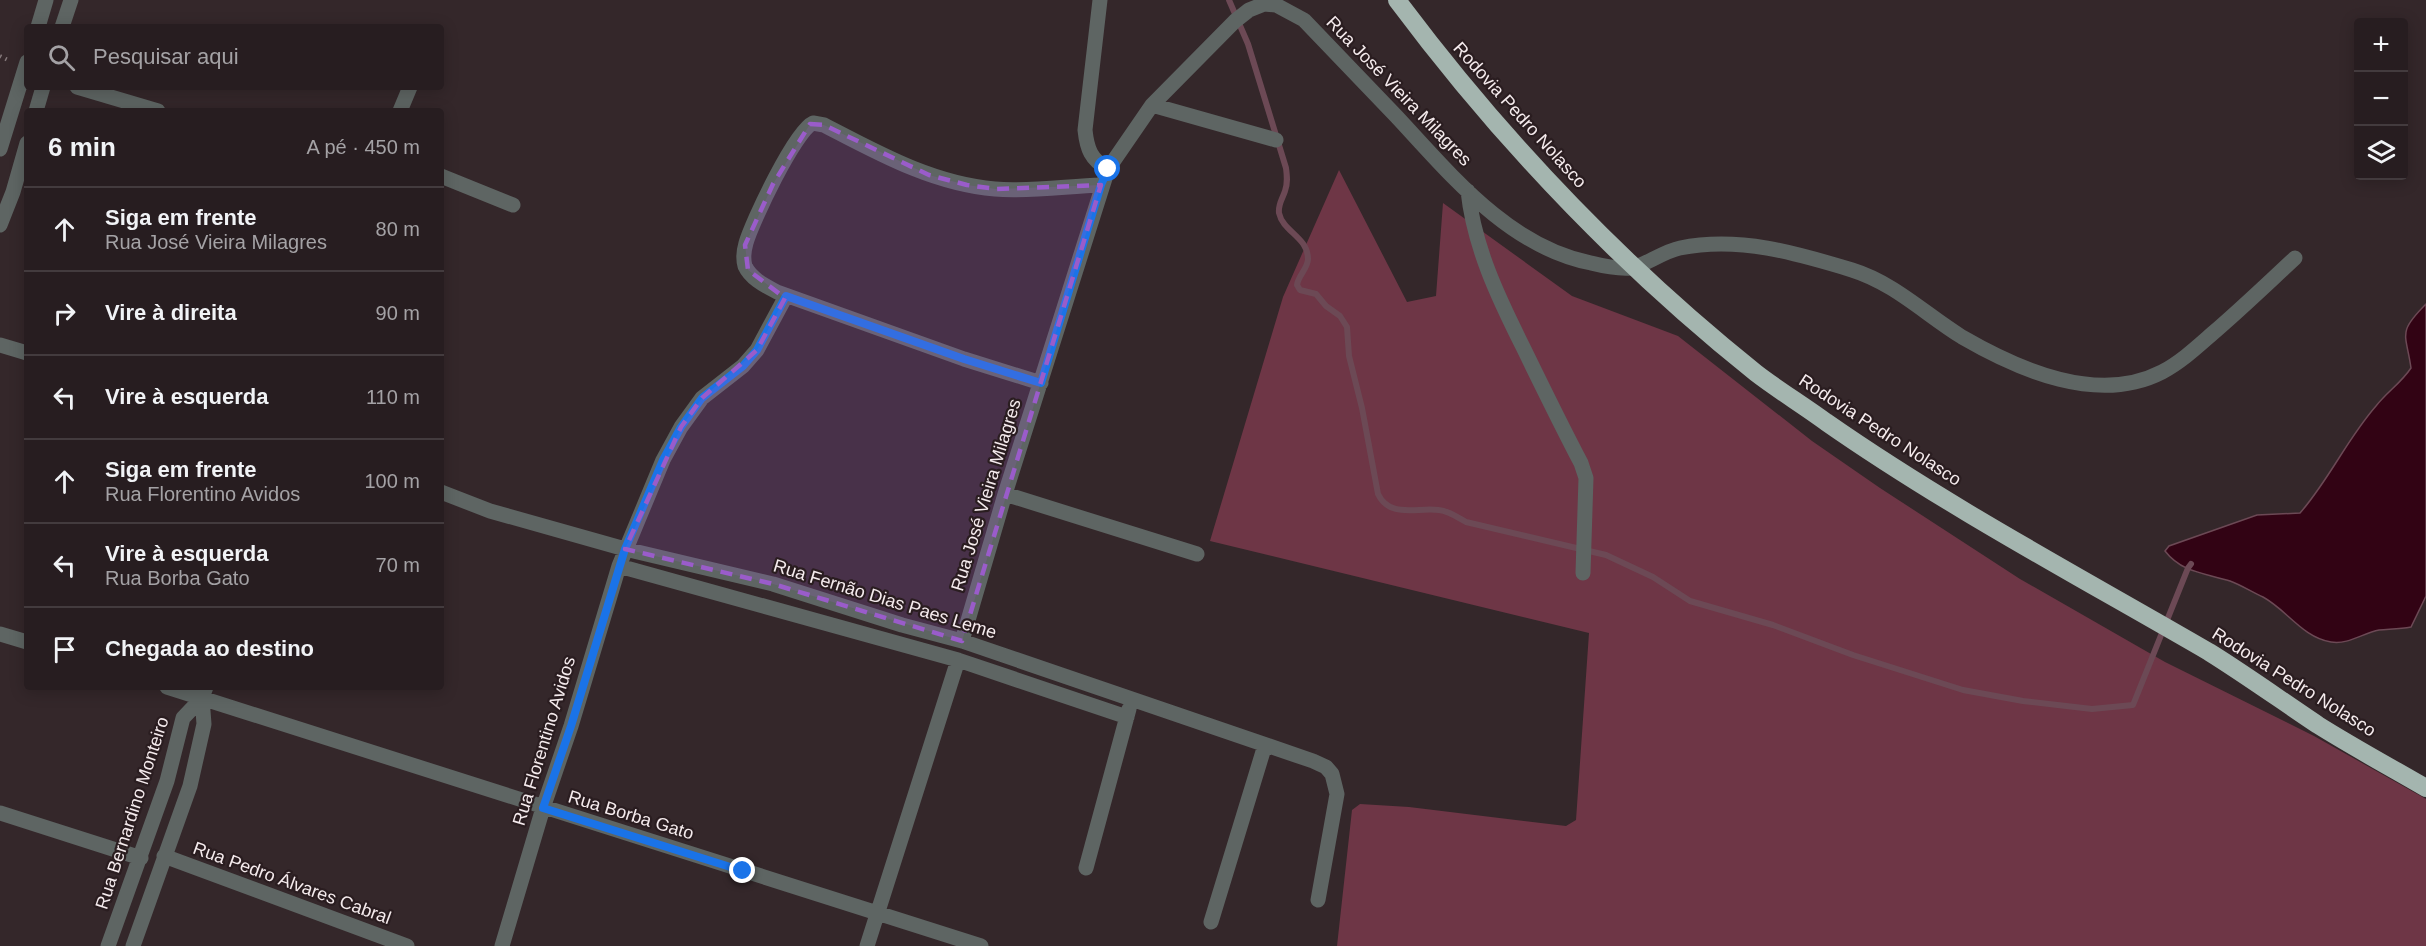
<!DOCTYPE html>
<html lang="pt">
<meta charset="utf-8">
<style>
body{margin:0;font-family:Arial,sans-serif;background:#332a2d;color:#f1f3f6}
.controls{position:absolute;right:18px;top:18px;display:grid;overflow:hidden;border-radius:6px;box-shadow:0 3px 15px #0003}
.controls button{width:54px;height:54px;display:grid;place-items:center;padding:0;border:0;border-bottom:2px solid #433b3e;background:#271d20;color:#f1f3f6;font:30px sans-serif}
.stop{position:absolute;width:18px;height:18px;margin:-14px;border:4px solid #1a73e8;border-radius:50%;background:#fff}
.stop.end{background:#1a73e8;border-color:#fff;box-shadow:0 2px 6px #0008}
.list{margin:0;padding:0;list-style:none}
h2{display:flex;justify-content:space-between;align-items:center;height:78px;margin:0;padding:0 24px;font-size:26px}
h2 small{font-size:20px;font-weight:400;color:#a4a2a5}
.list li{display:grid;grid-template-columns:39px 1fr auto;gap:18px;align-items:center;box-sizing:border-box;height:84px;padding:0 24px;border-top:2px solid #433b3e}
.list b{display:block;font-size:22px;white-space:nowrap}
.list p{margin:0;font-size:20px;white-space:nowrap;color:#a4a2a5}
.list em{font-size:20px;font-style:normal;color:#a4a2a5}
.icon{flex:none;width:33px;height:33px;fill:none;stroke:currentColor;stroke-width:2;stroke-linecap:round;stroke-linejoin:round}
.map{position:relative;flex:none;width:2426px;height:946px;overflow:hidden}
.search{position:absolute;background:#271d20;box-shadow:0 3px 15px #0003;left:24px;top:24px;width:420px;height:66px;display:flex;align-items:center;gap:15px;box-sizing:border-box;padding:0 21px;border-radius:6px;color:#a4a2a5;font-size:22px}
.panel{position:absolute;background:#271d20;box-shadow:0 3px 15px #0003;left:24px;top:108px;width:420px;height:582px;border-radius:6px}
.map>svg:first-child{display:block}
.green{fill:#6e3646}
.water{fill:#320314;stroke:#6c4955;stroke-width:1.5}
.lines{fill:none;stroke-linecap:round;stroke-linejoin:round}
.stream{stroke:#6c4955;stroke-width:6}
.path{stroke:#84787a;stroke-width:4;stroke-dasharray:1.5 4.5;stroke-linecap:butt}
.street{stroke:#5e6563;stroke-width:15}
.highway{stroke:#a4b5af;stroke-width:18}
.route{stroke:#1a73e8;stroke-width:8}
.marked{fill:#9a5cca;fill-opacity:0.2;stroke:#9a5cca;stroke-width:4.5;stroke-dasharray:12 8;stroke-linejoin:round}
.labels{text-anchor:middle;stroke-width:4.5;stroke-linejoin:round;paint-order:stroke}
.street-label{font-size:18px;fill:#f5ebed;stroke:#2a1d20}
</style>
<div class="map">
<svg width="2426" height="946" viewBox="0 0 2426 946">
<rect width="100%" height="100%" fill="#34272a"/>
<!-- green -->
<path class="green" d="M1339,170L1407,302L1436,296L1443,203L1572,296L1678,336L1812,441L1880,488L2020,579L2165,662L2314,736L2426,799V946H1337L1352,810L1360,804L1409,807L1566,826L1576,820L1589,633L1210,541L1283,297Z"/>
<!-- water -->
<path class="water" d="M2426,304V596L2411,627C2400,629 2390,629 2379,630C2363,633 2348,645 2331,642C2302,637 2287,610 2263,597C2252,592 2241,585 2230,581C2205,573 2182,573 2165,551L2169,546L2257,515L2300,513C2329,480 2347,439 2376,406C2387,392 2401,383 2411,368C2406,333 2397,333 2426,304Z"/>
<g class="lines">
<!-- stream -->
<path class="stream" d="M1229,0L1248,44L1286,168C1287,176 1288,183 1285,191C1282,200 1278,204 1279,213C1283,232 1308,237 1308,259C1308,268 1298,276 1297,285L1300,290L1316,294L1326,306L1340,316L1347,327L1349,356L1362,408L1378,494C1390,519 1417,507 1439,510C1449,511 1457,517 1466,522L1606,555L1653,577L1690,601L1773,625L1853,655L1963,690L2023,701L2092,709L2133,705L2188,568L2191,564"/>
<!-- path -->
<path class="path" d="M0,56L10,61"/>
<!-- street -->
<path class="street" d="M1100,0L1085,130C1087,149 1091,160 1108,169
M38,27L46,0
M62,27L71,0
M77,87L158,111
M1152,105L1276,140
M36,111L43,87
M400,111L410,87
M0,149L27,62
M441,176L513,205
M1468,191C1474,247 1498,297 1523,347C1542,386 1561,425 1581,463L1586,478L1583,573
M0,225L13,192L27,143
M0,345L27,353
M1041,383L964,359L777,292C766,286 751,279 745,266C743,259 744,250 746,243C752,222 795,131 813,123L824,125C878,153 933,184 995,189C1028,192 1068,186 1101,185
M441,492L490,511L625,549L773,584L902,625L962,641L1313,761L1326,767L1332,774L1337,794L1318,900
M1005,494L1197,554
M619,566L958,660L1127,717
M0,634L27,642
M962,641L1005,494L1108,169L1152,105L1235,21L1249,10L1264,4L1276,5L1304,20C1335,52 1366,85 1397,117C1451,175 1509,247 1591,263C1603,266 1618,269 1631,268C1642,267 1664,251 1680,248C1739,236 1796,253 1852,270C1894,283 1925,314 1962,337C2019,370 2098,405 2162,372C2181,362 2197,347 2213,333C2241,309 2268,283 2295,258
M167,687L981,946
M0,813L141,858
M164,856L407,946
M1086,868L1129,709
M1211,922L1265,745
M108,946L167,781L183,718L202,698
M133,946L190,786L204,724L202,698L206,687
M502,946L543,808L571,726L619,566L663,460L681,427L702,398L743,366L757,350L786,296
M867,946L958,660"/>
<!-- highway -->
<path class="highway" d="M1397,0C1500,138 1621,265 1756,373C1778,390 1803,405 1826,422C1948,507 2080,577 2209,652C2246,675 2282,701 2318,725C2353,747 2390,767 2426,788"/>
</g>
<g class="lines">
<!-- route -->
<path class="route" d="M743,871L543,808L571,726L625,549L663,460L681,427L702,398L743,366L757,350L786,296L964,359L1041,383L1101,185L1108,169"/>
</g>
<!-- marked area -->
<path class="marked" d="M810,124L824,125L929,175L967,185L996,189L1101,185L962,641L773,584L625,549L681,427L702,398L757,350L785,298L748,270L745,245L773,184Z"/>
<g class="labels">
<!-- street labels -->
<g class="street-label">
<text transform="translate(1399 91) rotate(46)" y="6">Rua José Vieira Milagres</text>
<text transform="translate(1520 115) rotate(48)" y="6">Rodovia Pedro Nolasco</text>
<text transform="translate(1880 430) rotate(33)" y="6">Rodovia Pedro Nolasco</text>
<text transform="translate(986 495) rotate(-73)" y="6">Rua José Vieira Milagres</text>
<text transform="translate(885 599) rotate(17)" y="6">Rua Fernão Dias Paes Leme</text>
<text transform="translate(2294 682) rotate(32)" y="6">Rodovia Pedro Nolasco</text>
<text transform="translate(544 741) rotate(-73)" y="6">Rua Florentino Avidos</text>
<text transform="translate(132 813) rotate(-72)" y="6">Rua Bernardino Monteiro</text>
<text transform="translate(631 815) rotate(17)" y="6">Rua Borba Gato</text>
<text transform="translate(292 883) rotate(20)" y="6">Rua Pedro Álvares Cabral</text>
</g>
</g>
</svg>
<div class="controls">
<button>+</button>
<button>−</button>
<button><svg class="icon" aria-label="layers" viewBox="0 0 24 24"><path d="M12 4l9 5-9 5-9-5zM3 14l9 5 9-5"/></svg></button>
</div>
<div class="stop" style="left:1108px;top:169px"></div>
<div class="stop end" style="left:743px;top:871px"></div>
<div class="search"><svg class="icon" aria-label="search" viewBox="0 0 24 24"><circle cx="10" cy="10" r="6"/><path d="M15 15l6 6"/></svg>Pesquisar aqui</div>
<section class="panel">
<h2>6 min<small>A pé · 450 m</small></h2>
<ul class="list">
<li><svg class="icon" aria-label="ahead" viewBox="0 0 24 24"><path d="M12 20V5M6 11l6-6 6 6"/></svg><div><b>Siga em frente</b><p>Rua José Vieira Milagres</p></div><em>80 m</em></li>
<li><svg class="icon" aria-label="right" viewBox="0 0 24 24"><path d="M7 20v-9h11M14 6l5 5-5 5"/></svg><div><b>Vire à direita</b></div><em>90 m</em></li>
<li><svg class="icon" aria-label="left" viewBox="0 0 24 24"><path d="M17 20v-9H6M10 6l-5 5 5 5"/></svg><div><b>Vire à esquerda</b></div><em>110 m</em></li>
<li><svg class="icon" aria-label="ahead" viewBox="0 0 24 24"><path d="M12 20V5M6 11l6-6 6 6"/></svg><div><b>Siga em frente</b><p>Rua Florentino Avidos</p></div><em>100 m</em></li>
<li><svg class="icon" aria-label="left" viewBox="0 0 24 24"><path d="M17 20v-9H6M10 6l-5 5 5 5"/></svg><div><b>Vire à esquerda</b><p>Rua Borba Gato</p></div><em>70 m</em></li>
<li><svg class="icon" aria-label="arrive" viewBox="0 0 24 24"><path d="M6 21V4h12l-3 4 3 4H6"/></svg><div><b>Chegada ao destino</b></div></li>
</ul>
</section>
</div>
